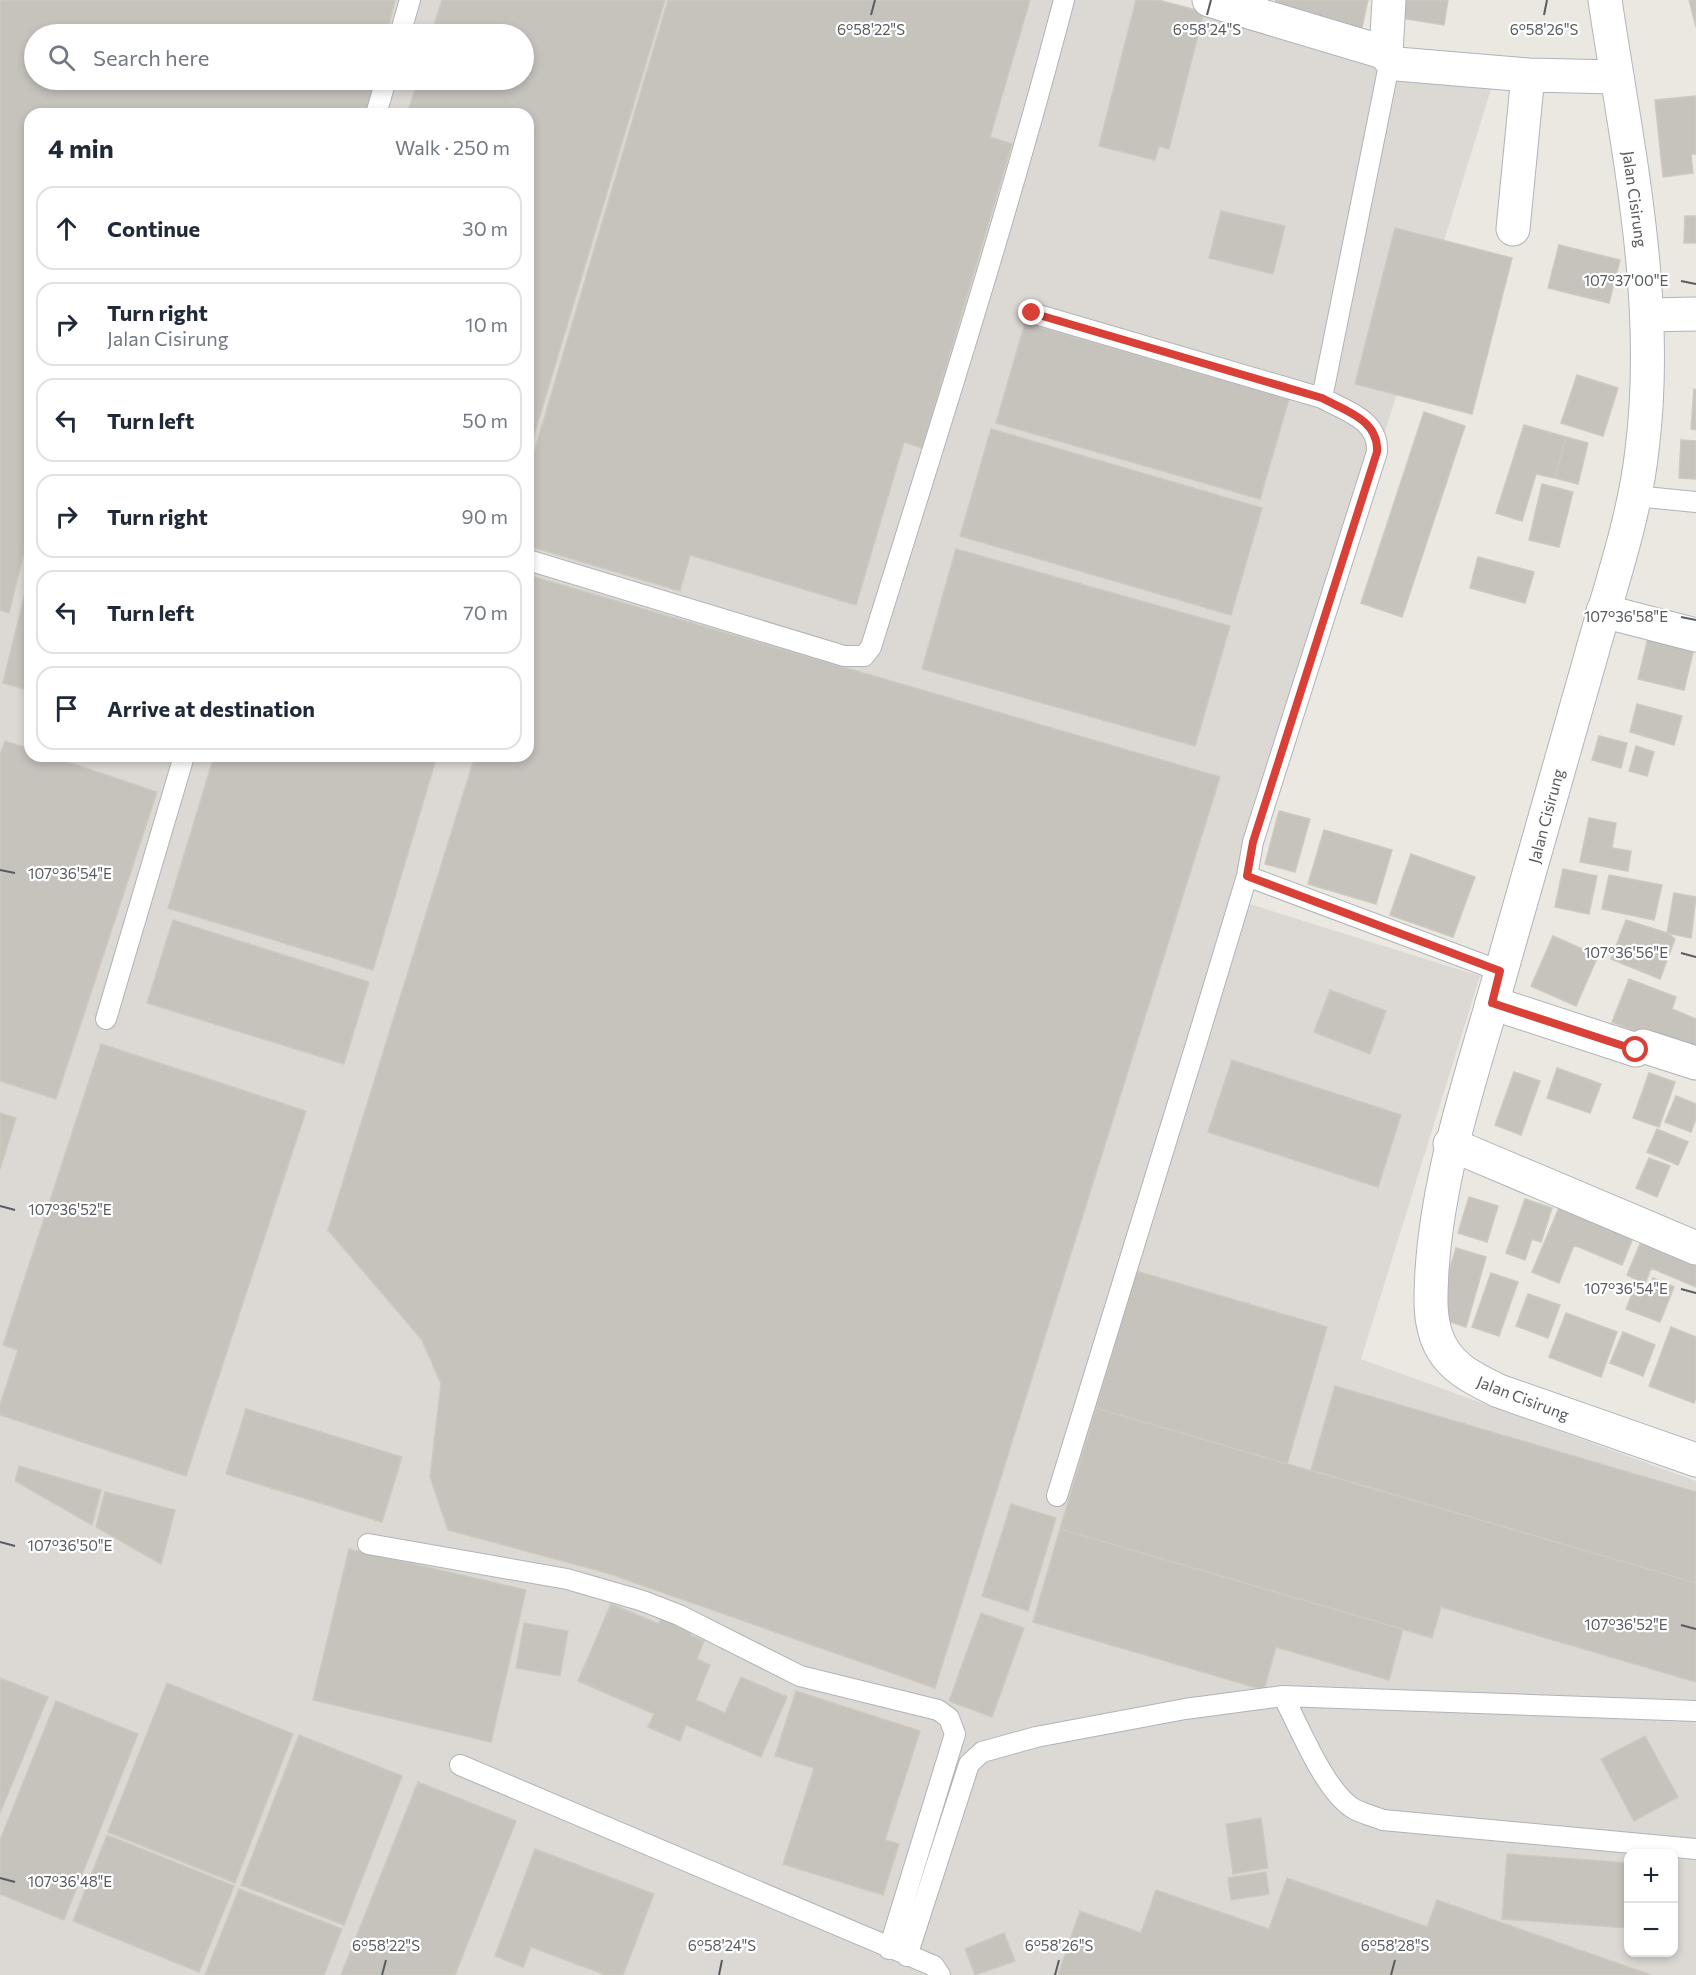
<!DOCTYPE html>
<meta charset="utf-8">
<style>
body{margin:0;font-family:Commissioner,sans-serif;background:#f2f2f3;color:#1f2937}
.controls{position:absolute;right:18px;bottom:18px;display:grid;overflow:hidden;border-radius:12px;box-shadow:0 3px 9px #0003}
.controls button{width:54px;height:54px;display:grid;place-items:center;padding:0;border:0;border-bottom:2px solid #e0e1e3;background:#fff;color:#1f2937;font:30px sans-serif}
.stop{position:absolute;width:18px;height:18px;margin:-14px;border:4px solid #d94037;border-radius:50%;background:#fff}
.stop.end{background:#d94037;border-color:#fff;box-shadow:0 2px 6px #0008}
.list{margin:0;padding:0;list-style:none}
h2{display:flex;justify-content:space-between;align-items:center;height:78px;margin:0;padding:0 24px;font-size:26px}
h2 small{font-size:20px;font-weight:400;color:#747a83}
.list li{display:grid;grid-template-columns:39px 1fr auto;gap:18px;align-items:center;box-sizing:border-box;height:84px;margin:0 12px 12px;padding:0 12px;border:2px solid #e0e1e3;border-radius:18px}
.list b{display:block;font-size:22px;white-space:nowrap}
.list p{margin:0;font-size:20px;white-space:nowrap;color:#747a83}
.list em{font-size:20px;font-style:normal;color:#747a83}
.icon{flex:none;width:33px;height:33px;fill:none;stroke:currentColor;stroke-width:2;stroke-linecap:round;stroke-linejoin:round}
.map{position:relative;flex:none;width:1696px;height:1975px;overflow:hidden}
.search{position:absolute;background:#fff;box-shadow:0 3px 9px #0003;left:24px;top:24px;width:510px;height:66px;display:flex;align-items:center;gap:15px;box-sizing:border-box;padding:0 21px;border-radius:33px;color:#747a83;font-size:22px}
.panel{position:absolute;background:#fff;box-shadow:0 3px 9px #0003;left:24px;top:108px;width:510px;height:654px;border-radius:18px}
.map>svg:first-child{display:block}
.industrial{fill:#dcd9d4;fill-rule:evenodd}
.building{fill:#c6c2bc;stroke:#cec9bf;stroke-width:1.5}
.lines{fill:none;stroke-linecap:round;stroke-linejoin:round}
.lane-casing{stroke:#b0b3b7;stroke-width:22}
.street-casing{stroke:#b0b3b7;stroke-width:35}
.secondary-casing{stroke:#b1b5b9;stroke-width:35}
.lane{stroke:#fff;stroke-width:20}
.street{stroke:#fff;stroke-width:33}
.secondary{stroke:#fff;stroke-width:33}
.route{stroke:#d94037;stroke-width:8}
.ticks{fill:none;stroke:#585c5f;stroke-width:2}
.labels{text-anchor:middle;stroke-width:4.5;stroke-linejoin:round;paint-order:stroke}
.street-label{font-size:16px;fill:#585c5f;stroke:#fff}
.ticks-label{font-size:15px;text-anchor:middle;fill:#585c5f;stroke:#fff;stroke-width:4.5;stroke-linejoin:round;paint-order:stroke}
</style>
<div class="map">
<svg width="1696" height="1975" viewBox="0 0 1696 1975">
<rect width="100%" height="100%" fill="#eae8e0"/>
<!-- industrial -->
<path class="industrial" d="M0,0H1154L1491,89L1240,901L1480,976L1361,1359L1696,1481V1975H0ZM34,34H524V80H34ZM30,114H528V756H30ZM1628,1854H1674V1952H1628Z"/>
<!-- building -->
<path class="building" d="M0,0H395L387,34H34V80H376L367,114H160L135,108L133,114H30V529L9,613L0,610Z
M442,0H665L528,455V114H407L418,80H524V34H431Z
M668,0H1030L990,137L1012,144L922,448L904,442L856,605L690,555L680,591L528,546V473Z
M1136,0H1158L1204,12L1169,149L1159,146L1155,160L1099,146Z
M1276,0H1368L1361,32L1273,14Z
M1403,0H1448L1444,25L1400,18Z
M1689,0H1696V27Z
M1696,96V154H1691L1693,173L1663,177L1655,100Z
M1221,211L1285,226L1273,274L1209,258Z
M1685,216H1696V243H1684Z
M1395,228L1512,258L1472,414L1355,384Z
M1559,245L1620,260L1609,303L1548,288Z
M1025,323L1289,399L1260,499L996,423Z
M1577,375L1618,388L1603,436L1561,423Z
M1694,389L1696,390V430L1691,429Z
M1424,412L1465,426L1402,617L1361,603Z
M1524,425L1566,437L1555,478L1536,474L1522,521L1496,513Z
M991,429L1262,508L1231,615L960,536Z
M1566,437L1588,443L1578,484L1555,478Z
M1681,440L1696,441V479L1679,478Z
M1542,484L1573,492L1559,547L1529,540Z
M956,549L1230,626L1195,746L922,669Z
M1478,557L1534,572L1525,603L1470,588Z
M30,572V691L3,683Z
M531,576L1220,777L935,1688L607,1573L448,1530L430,1477L441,1384L422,1340L328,1230L475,756H528V586Z
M1648,638L1694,648L1684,690L1638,679Z
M1637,704L1682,716L1674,745L1630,732Z
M1599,736L1627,743L1621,768L1592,760Z
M5,741L30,749V756H50L157,792L56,1099L0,1081V755Z
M1636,746L1654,752L1647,776L1629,771Z
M214,756H437L373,970L168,908Z
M1279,811L1310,819L1295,872L1265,864Z
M1589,818L1616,823L1612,848L1631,851L1628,871L1580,862Z
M1324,830L1392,850L1376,904L1308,884Z
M1411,854L1475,877L1453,937L1390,915Z
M1563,869L1597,876L1589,914L1555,907Z
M1609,875L1662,885L1654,920L1602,909Z
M1674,893L1696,897L1691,938L1667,933Z
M173,920L369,982L344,1064L147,1003Z
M1626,920L1667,933L1675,939L1660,979L1611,959Z
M1553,936L1598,956L1576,1006L1531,986Z
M1629,979L1676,997L1672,1009L1696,1019V1048L1693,1054L1612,1022Z
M1330,990L1386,1011L1370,1054L1314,1032Z
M101,1044L306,1111L186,1476L0,1415V1405L18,1350L3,1345Z
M1232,1060L1401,1115L1378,1187L1208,1132Z
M1557,1068L1601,1084L1590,1113L1547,1098Z
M1514,1072L1540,1081L1521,1135L1495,1125Z
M1649,1073L1675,1082L1659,1127L1633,1118Z
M1676,1096L1696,1104V1119L1691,1132L1665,1122Z
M0,1113L16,1118L0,1169Z
M1657,1129L1688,1142L1678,1165L1647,1152Z
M1649,1158L1670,1166L1657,1197L1636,1188Z
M1469,1197L1498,1206L1487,1242L1458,1233Z
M1525,1199L1552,1208L1541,1242L1532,1239L1525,1260L1506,1253Z
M1561,1203L1635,1233L1622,1265L1574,1245L1559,1283L1532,1272Z
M1642,1239L1696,1263V1287L1651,1268L1645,1284L1627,1275Z
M1456,1248L1486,1257L1466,1327L1435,1317Z
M1136,1271L1327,1327L1287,1464L1096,1408Z
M1491,1273L1518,1282L1499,1336L1472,1327Z
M1653,1278L1674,1287L1660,1322L1626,1309L1636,1284L1649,1289Z
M1528,1294L1560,1305L1548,1338L1516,1326Z
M1566,1313L1617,1332L1601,1377L1549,1357Z
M1671,1327L1696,1337V1397L1694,1403L1649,1386Z
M1623,1332L1655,1345L1643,1376L1610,1363Z
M1335,1386L1696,1492V1583L1311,1470Z
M1096,1408L1696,1583V1682L1441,1607L1432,1638L1060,1529Z
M246,1409L402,1457L382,1522L226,1474Z
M19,1466L101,1490L92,1525L15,1481Z
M105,1492L175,1510L161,1564L96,1527Z
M1011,1504L1056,1518L1028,1611L982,1596Z
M1060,1529L1403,1629L1389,1680L1276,1647L1264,1690L1033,1622Z
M349,1549L526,1590L491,1742L313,1700Z
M611,1604L659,1624L663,1612L693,1625L690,1635L704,1641L697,1659L710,1665L696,1700L725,1713L741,1677L787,1697L761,1757L686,1725L680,1741L648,1727L654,1714L578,1681Z
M981,1613L1024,1628L992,1717L949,1701Z
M524,1623L568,1631L560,1676L516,1668Z
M0,1678L48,1697L0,1813Z
M167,1683L293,1734L235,1883L108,1832Z
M796,1691L920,1731L885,1840L899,1844L883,1895L783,1864L814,1768L775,1756Z
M56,1701L138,1734L64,1920L0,1894V1840Z
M299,1735L402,1776L344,1925L241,1885Z
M1645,1736L1678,1797L1634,1821L1601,1759Z
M418,1782L516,1821L455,1975H341Z
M1261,1818L1268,1868L1233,1874L1226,1824Z
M107,1835L234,1886L199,1972L73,1921Z
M535,1849L654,1894L623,1975H606L531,1947L523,1967L495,1956Z
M1507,1854L1628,1863V1928L1502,1919Z
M1266,1872L1269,1894L1231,1900L1228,1878Z
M1287,1878L1427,1927L1437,1900L1651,1975H1058L1080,1911L1141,1933L1156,1890L1269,1929Z
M239,1889L342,1929L324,1975H205Z
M1004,1933L1015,1961L975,1975L965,1949Z"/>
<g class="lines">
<!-- lane casing -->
<g class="lane-casing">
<path id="lane" d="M400,34L410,0
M376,114L386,80
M1032,313L1322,398
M1635,496L1696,502
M528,560L844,656H864L871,647C938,432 1007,218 1064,0
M1247,876L1500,971
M106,1019L184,756
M1057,1496L1198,1038L1247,876L1253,842L1377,452C1379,420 1346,411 1322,398L1390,60
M368,1544L567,1579L643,1601L679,1615L800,1676L938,1710L949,1718L955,1734L889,1949
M1283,1696C1299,1726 1326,1795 1356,1810C1365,1814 1375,1817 1383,1820L1696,1849
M460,1765L934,1966L940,1975
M907,1956L969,1764L982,1752L1036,1737L1185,1709L1283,1696L1696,1711"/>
</g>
<!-- street casing -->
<g class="street-casing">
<path id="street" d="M1209,0L1386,53
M1389,0L1386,53L1390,60L1397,64L1528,75L1617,77
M1513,229L1528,75
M1648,315L1696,314
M1603,611L1696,635
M1492,1003L1636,1050L1643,1046L1696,1063
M1450,1144L1696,1248"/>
</g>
<!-- secondary casing -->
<g class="secondary-casing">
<path id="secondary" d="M1605,0C1627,148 1661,299 1642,450C1634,522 1608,593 1589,663C1556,780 1523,897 1489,1014C1464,1098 1438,1182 1432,1270C1431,1292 1429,1314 1436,1335C1446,1366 1472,1378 1499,1391L1696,1460"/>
</g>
<!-- lane -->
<use href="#lane" class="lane"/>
<!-- street -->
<use href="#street" class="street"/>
<!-- secondary -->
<use href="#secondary" class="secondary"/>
</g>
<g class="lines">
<!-- route -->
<path class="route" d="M1032,313L1322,398C1346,411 1379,420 1377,452L1253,842L1247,876L1500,971L1492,1003L1636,1050"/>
</g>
<!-- ticks -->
<path class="ticks" d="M871,15L875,0M1207,15L1211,0M1544,15L1547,0M1681,281L1696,284M1681,617L1696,620M0,870L15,873M1681,953L1696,957M0,1206L15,1210M1681,1289L1696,1293M0,1542L15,1546M1681,1625L1696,1629M0,1878L15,1882M382,1975L386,1960M719,1975L722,1960M1055,1975L1059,1960M1391,1975L1395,1960"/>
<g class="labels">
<!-- street labels -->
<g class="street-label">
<text transform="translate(1635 199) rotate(82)" y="6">Jalan Cisirung</text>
<text transform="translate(1546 816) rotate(-75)" y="6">Jalan Cisirung</text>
<text transform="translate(1523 1398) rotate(21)" y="6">Jalan Cisirung</text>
</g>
</g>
<g class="ticks-label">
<text x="871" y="35">6°58'22"S</text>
<text x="1207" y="35">6°58'24"S</text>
<text x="1544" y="35">6°58'26"S</text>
<text x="1626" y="286">107°37'00"E</text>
<text x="1626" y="622">107°36'58"E</text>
<text x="70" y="879">107°36'54"E</text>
<text x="1626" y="958">107°36'56"E</text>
<text x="70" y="1215">107°36'52"E</text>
<text x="1626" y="1294">107°36'54"E</text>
<text x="70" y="1551">107°36'50"E</text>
<text x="1626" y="1630">107°36'52"E</text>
<text x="70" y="1887">107°36'48"E</text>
<text x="386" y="1951">6°58'22"S</text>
<text x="722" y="1951">6°58'24"S</text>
<text x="1059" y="1951">6°58'26"S</text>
<text x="1395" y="1951">6°58'28"S</text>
</g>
</svg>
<div class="controls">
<button>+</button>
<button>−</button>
</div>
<div class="stop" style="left:1636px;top:1050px"></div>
<div class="stop end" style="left:1032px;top:313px"></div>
<div class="search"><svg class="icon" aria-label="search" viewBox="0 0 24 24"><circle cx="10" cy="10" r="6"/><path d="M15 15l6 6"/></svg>Search here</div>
<section class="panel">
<h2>4 min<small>Walk · 250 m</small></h2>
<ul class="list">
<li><svg class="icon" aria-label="ahead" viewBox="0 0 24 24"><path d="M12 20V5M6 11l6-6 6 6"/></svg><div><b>Continue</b></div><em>30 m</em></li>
<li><svg class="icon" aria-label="right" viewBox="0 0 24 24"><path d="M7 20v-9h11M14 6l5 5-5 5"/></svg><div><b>Turn right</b><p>Jalan Cisirung</p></div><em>10 m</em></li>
<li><svg class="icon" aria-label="left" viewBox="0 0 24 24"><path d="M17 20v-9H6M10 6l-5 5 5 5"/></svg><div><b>Turn left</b></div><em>50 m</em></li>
<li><svg class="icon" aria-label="right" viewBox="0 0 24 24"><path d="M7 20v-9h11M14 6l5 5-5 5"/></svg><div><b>Turn right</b></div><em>90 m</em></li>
<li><svg class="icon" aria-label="left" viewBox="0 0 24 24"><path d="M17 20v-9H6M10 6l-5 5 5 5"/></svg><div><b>Turn left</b></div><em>70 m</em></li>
<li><svg class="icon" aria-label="arrive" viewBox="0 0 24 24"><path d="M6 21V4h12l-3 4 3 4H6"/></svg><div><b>Arrive at destination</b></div></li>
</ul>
</section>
</div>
